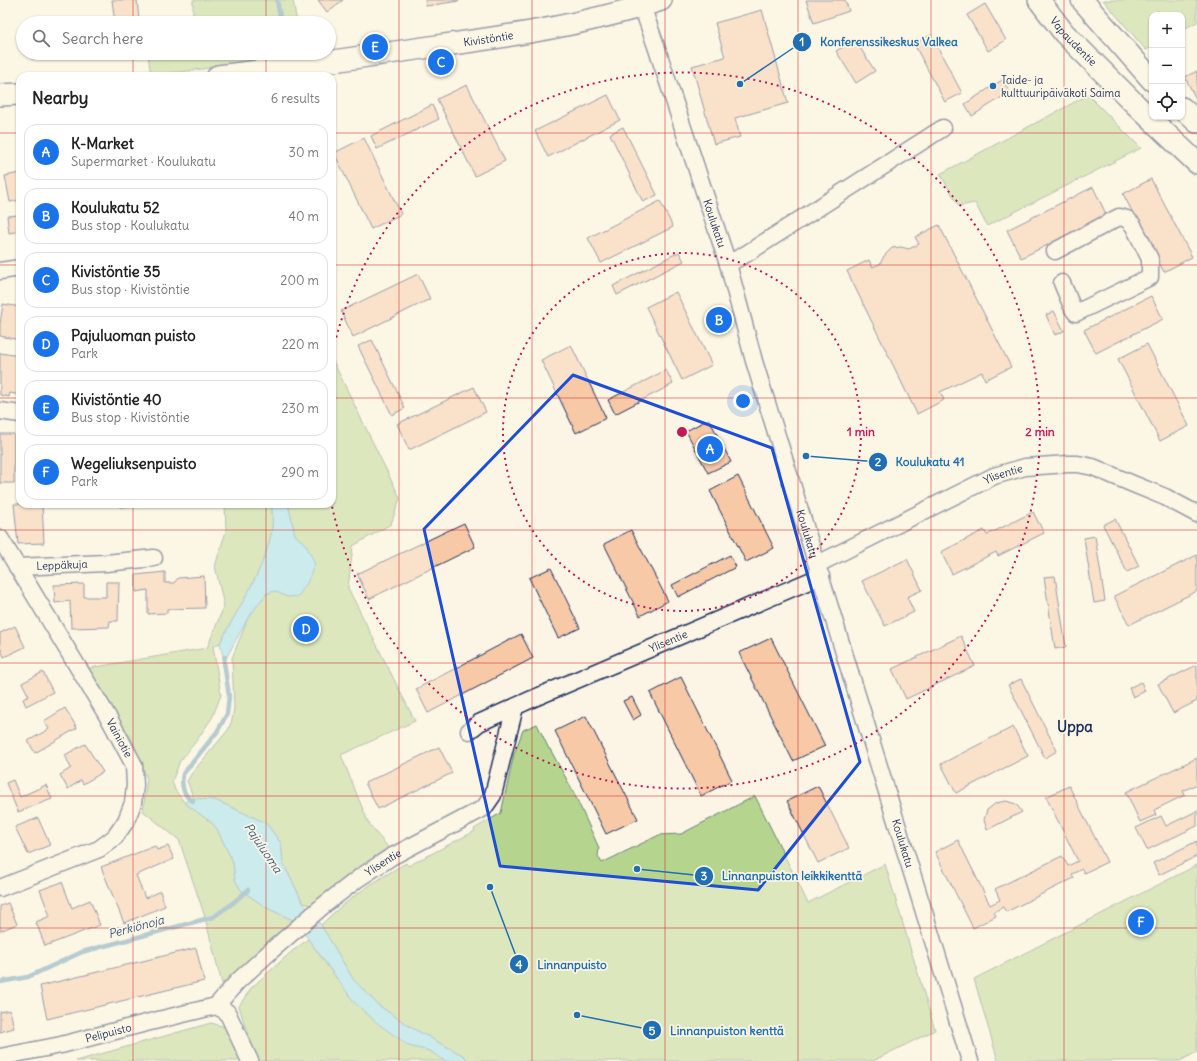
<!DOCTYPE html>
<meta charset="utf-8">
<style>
body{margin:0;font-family:Delius,sans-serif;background:#f2f2f2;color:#222}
.controls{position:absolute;right:12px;top:12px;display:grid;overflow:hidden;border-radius:8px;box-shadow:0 1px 3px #0004}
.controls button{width:36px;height:36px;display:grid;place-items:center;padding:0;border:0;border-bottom:1px solid #e0e0e0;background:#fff;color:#222;font:20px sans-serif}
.you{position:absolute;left:743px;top:401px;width:14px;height:14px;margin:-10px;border:3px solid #fff;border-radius:50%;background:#1a73e8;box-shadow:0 0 0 6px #1a73e833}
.badge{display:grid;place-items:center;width:26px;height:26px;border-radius:50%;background:#1a73e8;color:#fff;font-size:13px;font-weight:700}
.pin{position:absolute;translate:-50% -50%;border:2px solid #fff;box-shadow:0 1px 4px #0006}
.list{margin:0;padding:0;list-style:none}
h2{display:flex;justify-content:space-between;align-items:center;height:52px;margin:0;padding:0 16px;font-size:17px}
h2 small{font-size:13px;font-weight:400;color:#767676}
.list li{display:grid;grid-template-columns:26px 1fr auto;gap:12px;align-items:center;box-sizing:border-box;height:56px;margin:0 8px 8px;padding:0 8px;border:1px solid #e0e0e0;border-radius:12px}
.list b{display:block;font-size:15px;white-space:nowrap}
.list p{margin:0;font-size:13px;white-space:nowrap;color:#767676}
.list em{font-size:13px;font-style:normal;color:#767676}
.icon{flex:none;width:22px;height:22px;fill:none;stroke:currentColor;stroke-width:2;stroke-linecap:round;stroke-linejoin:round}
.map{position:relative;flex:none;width:1197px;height:1061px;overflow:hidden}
.search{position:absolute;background:#fff;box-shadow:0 1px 3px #0004;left:16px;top:16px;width:320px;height:44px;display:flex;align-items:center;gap:10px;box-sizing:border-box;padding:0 14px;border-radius:22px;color:#767676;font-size:15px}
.panel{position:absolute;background:#fff;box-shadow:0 1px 3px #0004;left:16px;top:72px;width:320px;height:436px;border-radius:12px}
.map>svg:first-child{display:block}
.green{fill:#b5d48e;stroke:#688276}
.water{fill:#92ddf3;stroke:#6297b7}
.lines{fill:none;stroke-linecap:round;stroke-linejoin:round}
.stream{stroke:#6297b7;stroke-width:4.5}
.building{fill:#f7c9a7;stroke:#1b2f5e}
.minor-casing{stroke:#1b2f5e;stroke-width:19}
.major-casing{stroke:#1b2f5e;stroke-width:24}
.minor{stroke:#fcf5e5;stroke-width:16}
.major{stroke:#fcf5e5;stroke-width:21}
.marked{fill:none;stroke:#1d4ed8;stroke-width:3;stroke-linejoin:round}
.grid{fill:none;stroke:#d62828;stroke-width:1;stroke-opacity:0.55}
.ring{fill:none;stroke:#c2185b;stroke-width:2;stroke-dasharray:2 4}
.poi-dot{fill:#1f6fb2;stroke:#fcf5e5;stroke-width:1.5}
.labels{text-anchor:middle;stroke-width:3.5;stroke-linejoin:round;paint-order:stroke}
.street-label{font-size:11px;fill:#1b2f5e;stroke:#fcf5e5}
.poi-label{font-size:11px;fill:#1b2f5e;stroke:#fcf5e5;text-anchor:start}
.water-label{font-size:12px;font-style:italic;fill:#395a83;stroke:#fcf5e5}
.district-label{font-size:15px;font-weight:bold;fill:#1b2f5e;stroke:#fcf5e5}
.centre{fill:#c2185b;stroke:#fcf5e5;stroke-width:2}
.ring-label{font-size:12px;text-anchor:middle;font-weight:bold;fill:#c2185b;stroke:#fcf5e5;stroke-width:3.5;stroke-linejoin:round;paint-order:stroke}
.leader{fill:none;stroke:#1f6fb2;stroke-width:1.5}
.callout-dot{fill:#1f6fb2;stroke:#fcf5e5;stroke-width:1.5}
.mark-label{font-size:12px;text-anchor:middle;font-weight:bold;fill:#fff}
.callout-label{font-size:12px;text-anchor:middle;font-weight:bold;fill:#1f6fb2;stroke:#fcf5e5;stroke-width:3.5;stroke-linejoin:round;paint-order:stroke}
</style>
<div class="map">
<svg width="1197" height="1061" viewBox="0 0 1197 1061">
<rect width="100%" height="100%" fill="#fcf5e5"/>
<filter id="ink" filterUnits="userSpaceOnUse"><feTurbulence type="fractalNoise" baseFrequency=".025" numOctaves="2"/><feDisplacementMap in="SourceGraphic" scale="8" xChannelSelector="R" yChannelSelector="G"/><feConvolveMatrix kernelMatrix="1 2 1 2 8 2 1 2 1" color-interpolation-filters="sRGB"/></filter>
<g filter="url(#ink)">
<!-- green -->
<path class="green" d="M193,0H293L297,23H185L193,16Z
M1103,0H1197V22L1182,30V15H1152V47L1146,50Z
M151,53H303V55L151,76L148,55Z
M1088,95L1141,148L987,226L975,203L959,206L940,174Z
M332,359L400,498L391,524L353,546L348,588L415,721L341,755L368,822L376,833L388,847L311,905L303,903L283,863L281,843L266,823L215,800L194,799L187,781L192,773L228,730L232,720L234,707L232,658L248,618L266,594L274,591L288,597L306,545L295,535L288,504H332Z
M225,504H272C272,512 273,521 272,529C266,568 238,608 220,643L213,646L221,695L212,718L194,744L180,761L172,781L175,790L185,803L212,823L217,829L233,862L235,880L241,890L267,908L295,921L222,984L204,914L179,840L143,811L147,779L133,742L89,668L207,648L224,606L215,566L226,531Z
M537,724L549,749H550L573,791L599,848L598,856L602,863L659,835L681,834L755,796L808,903L885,864L935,1030L873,1061H468L464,1056L412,1028L378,1005L353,979L321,925C345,900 376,880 406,863L408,866L475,831L474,829L501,813L514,754L523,730Z
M1197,865V1052L1180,1061H998L974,979Z
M308,939L337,979L409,1046L430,1051L445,1061H258L243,1020L239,1006L251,988L290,953Z
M211,1023L226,1027L241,1061H76Z"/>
<!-- water -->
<path class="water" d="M272,504H288L295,535L306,545L315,564L307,583L298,596L288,597L274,591L266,594L248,618L224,662L220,643C238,608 266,568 272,529C273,521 272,512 272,504Z
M188,798L215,800L266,823L281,843L283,863L303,903L321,925L353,979L378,1005L412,1028L464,1056L468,1061H445L430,1051L409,1046L377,1023L355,1003L295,921L267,908L241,890L235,880L233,862L217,829L212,823L185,803Z"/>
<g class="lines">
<!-- stream -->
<path class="stream" d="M277,0L281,23
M193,801C183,796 181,785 183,774L217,732L227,714L229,696L224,662L225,657
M0,982L28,977L82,952L213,917L229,906L248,890"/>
</g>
<!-- building -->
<path class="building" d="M112,0H137L139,20L115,23Z
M318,0H343L327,12Z
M425,0H459V1L426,6Z
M806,0H845L849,11L814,23Z
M985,4L1006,40L988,51L967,15Z
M762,10L788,103L735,118L740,137L714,144L692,66L725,57L715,23Z
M931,35L962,93L945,102L914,44Z
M855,40L875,71L856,83L836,51Z
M31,53H51V56L32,59Z
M1197,71V101L1185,77Z
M1002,80L1010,92L972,116L965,104Z
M467,85L505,161L475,176L437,99Z
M608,95L620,120L548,157L535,131Z
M432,105L439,119L377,149L371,136Z
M623,127L657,195L643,202L610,134Z
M364,138L401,214L371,229L334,153Z
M20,173V200L10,202L5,176Z
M1151,179L1192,257L1164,272L1123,194Z
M1093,187L1107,216L1021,258L1007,230Z
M660,201L673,227L601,263L588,238Z
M20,215V231L9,233L7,216Z
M939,225L1011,367L985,380L982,372L940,392L944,400L917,414L847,271L869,260L872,267L880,264L884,256L892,248L901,247L909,249L919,244L915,237Z
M679,252L684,261L617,295L613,286Z
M418,274L430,299L353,337L341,311Z
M676,292L712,365L682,380L646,307Z
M1151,296L1163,319L1096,353L1084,330Z
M3,304L20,307V340L0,336V324Z
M1054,311L1064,331L1055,335L1046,315Z
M372,340L405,408L392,415L358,346Z
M1147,344L1189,426L1160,441L1118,359Z
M571,345L606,418L576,433L541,360Z
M0,353L20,356V395L10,393L9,397L0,395Z
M666,370L673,384L615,414L608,400Z
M474,387L486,412L409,450L397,424Z
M709,419L731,462L708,473L686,431Z
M0,434H14V483H0Z
M738,476L774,548L746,562L710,491Z
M14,504H42L44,543L18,544Z
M119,504H136V506L120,507Z
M1033,512L1044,533L998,556L996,552L952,574L941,552L984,530L987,535Z
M1115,519L1139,566L1127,572L1103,525Z
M464,523L475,547L369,599L357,574Z
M631,530L668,601L640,616L604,544Z
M1095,536L1105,601L1094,603L1084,538Z
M730,555L736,567L678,597L672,585Z
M1197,555V591L1129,625L1114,596Z
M907,559L922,590L907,597L914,612L885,626L862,581Z
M551,568L580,628L558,638L529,578Z
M165,572V583H174L178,578L204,576L205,608L167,609V613L148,614V590L136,592V575Z
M1055,576L1066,647L1055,649L1044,577Z
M106,582H119L118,621H110L109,627L71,628L70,601L55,603L54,585L84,584V597H106Z
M15,626L25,647L4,657L0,647V633Z
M521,634L533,658L428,713L416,689Z
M961,636L975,666L906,699L892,669Z
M771,638L825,746L793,761L739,653Z
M1197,665V701L1173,713L1158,684Z
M43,672L53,692L26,706L23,699L29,696L22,683Z
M681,677L732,780L701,796L650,693Z
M1021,679L1057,751L1045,758L1008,685Z
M1141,682L1145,691L1133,697L1129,688Z
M632,697L641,715L633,720L623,701Z
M65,708L77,728L35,753L28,741L49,729L44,721Z
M586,716L638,819L606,834L555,731Z
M1013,727L1028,756L956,793L941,764Z
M85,744L103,772L83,784L81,780L68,789L60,775L71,768L65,755Z
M439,747L452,773L378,809L365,783Z
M1197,758V784L1183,791L1185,795L1154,810L1156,815L1140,822L1126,792Z
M13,780L20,797L46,785L52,799L18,812L6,783Z
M818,786L849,848L818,863L787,801Z
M1069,786L1107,862L1084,873L1082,869L1072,874L1074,878L1006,912L1003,907L994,912L996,916L973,928L935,852L958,840L990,905L1000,900L995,889L1062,856L1068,866L1078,861L1046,797Z
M1006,801L1016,804L1022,812L987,830L984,820L987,810L996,803Z
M1197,811V826L1147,850L1136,828L1161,816L1166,826Z
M38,818L50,845L28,854L15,827Z
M1197,841V856L1159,875L1153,863Z
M155,846L157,850L168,846L174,859L136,875L145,898L160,891L165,906L124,923L101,867Z
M62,882L72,908L90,900L100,925L45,946L36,922L50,916L40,890Z
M8,903L17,924L0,931V906Z
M196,948L204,981L47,1019L40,986Z
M10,1010L14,1028L0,1032V1012Z"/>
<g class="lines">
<!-- minor casing -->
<g class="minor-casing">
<g id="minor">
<path id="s1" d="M637,0L642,6L656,46L728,264L754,361L970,1061"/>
<path d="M1055,251L1119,217L1127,219L1133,225L1150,259V277L1076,313L1073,309L1062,283"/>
<path d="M728,264L746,254L943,128"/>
<path d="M0,271L20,268"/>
<path d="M0,411L20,414"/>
<path id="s2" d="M0,538L111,722L134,765L135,785L133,803L126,821L115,837L99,849L0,888"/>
<path id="s3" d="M818,564L994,476L1025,467L1068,464H1078L1093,467L1133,484L1165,497L1197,514"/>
<path id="s4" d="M17,567L106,563L154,558"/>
<path id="s5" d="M469,731L479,723L532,699L821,576"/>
<path id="s6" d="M216,1006L238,981L272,950L324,905L359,878L391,857L484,808L493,795L515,707"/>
<path d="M216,1006L227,1012L250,1061"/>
<path id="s7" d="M0,1057L61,1045L150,1022L216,1006"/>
</g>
</g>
<!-- major casing -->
<g class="major-casing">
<g id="major">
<path id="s8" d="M1039,0L1064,33L1136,105L1197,163"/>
<path d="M1082,0L1152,80"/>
<path id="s9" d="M218,76C291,67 364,57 437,46C512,36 589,24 661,0"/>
<path d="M0,95L20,94"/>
<path d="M1182,108L1197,122"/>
</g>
</g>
<!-- minor -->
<use href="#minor" class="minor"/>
<!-- major -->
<use href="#major" class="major"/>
</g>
</g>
<!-- marked area -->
<path d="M0 0H1197V1061H0ZM573,375L772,448L860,762L758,890L500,866L424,529Z" fill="#fcf5e5" fill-opacity=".55" fill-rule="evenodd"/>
<path class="marked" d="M573,375L772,448L860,762L758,890L500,866L424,529Z"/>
<!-- grid -->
<path class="grid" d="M133,0V23M266,0V23M399,0V1061M532,0V1061M665,0V1061M798,0V1061M931,0V1061M1064,0V1061M133,53V76M266,53V76M0,133H20M332,133H1197M0,265H20M332,265H1197M0,398H20M332,398H1197M133,504V1061M266,504V1061M0,530H1197M0,663H1197M0,796H1197M0,928H1197"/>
<!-- distance rings -->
<g class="ring">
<circle cx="682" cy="432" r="179"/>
<path d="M332 355A358 358 0 1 1 332 506"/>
</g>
<!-- markers -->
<circle class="poi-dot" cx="993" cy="86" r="4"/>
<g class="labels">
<!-- street labels -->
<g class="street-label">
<text dy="4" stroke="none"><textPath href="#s9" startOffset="273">Kivistöntie</textPath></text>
<text dy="4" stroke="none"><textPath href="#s8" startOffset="54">Vapaudentie</textPath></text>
<text dy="4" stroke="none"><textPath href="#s1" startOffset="237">Koulukatu</textPath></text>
<text dy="4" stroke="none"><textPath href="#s3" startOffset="206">Ylisentie</textPath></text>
<text dy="4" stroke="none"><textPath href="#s1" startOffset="561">Koulukatu</textPath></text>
<text dy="4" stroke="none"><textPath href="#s4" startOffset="45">Leppäkuja</textPath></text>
<text dy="4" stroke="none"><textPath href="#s5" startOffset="219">Ylisentie</textPath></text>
<text dy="4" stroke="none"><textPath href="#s2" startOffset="233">Vainiotie</textPath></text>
<text dy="4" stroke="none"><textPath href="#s1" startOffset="885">Koulukatu</textPath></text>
<text dy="4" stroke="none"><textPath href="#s6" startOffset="221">Ylisentie</textPath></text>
<text dy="4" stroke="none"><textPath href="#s7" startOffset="111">Pelipuisto</textPath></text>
</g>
<!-- poi labels -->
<g class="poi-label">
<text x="1001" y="84">Taide- ja<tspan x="1001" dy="13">kulttuuripäiväkoti Saima</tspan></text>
</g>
<!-- water labels -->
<g class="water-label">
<text transform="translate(263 848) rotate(56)" y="4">Pajuluoma</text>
<text transform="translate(136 927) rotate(-15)" y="4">Perkiönoja</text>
</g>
<!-- district labels -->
<g class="district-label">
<text x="1075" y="732">Uppa</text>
</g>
</g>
<circle cx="682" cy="432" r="6" class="centre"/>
<g class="ring-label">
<text x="861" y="436">1 min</text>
<text x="1040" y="436">2 min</text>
</g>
<!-- callouts -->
<path class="leader" d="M740 84L802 42M806 456L878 462M637 869L704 876M490 887L519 964M577 1015L652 1030"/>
<g class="callout-dot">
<circle cx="740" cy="84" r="4"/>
<circle cx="806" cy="456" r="4"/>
<circle cx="637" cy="869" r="4"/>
<circle cx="490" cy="887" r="4"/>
<circle cx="577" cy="1015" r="4"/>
<circle cx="802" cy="42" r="10"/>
<circle cx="878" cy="462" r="10"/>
<circle cx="704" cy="876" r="10"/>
<circle cx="519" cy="964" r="10"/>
<circle cx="652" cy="1030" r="10"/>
</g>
<g class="mark-label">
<text x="802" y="46">1</text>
<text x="878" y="466">2</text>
<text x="704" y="880">3</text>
<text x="519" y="969">4</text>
<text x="652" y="1035">5</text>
</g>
<g class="callout-label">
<text x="889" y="46">Konferenssikeskus Valkea</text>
<text x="930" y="466">Koulukatu 41</text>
<text x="792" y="880">Linnanpuiston leikkikenttä</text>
<text x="572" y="969">Linnanpuisto</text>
<text x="727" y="1035">Linnanpuiston kenttä</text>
</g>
</svg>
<div class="controls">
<button>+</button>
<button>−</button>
<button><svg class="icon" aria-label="locate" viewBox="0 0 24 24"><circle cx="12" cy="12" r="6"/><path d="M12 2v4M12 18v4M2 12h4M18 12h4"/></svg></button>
</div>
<div class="you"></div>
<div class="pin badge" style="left:710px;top:449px">A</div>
<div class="pin badge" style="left:719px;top:320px">B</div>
<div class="pin badge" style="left:441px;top:62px">C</div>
<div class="pin badge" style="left:306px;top:629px">D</div>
<div class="pin badge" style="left:375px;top:47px">E</div>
<div class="pin badge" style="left:1141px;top:922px">F</div>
<div class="search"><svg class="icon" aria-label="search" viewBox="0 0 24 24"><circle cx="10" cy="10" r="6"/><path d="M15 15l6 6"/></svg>Search here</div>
<section class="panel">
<h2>Nearby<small>6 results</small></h2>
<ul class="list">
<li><span class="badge">A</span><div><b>K-Market</b><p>Supermarket · Koulukatu</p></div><em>30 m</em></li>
<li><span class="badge">B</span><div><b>Koulukatu 52</b><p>Bus stop · Koulukatu</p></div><em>40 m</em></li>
<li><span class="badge">C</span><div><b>Kivistöntie 35</b><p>Bus stop · Kivistöntie</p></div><em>200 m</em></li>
<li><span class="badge">D</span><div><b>Pajuluoman puisto</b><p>Park</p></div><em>220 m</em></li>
<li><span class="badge">E</span><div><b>Kivistöntie 40</b><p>Bus stop · Kivistöntie</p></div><em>230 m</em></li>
<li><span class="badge">F</span><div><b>Wegeliuksenpuisto</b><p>Park</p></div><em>290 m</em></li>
</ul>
</section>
</div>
